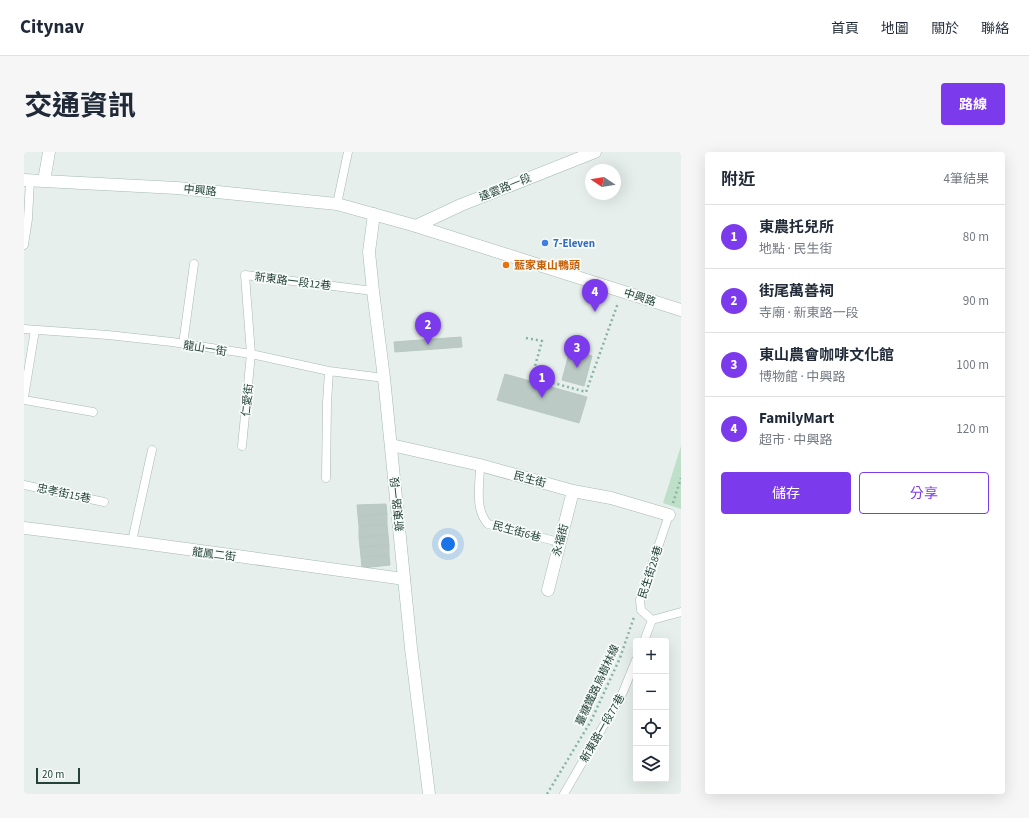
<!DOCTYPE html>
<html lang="zh-TW">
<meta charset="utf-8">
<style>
body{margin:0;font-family:"Source Sans 3","Noto Sans TC",sans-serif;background:#f6f6f7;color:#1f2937}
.controls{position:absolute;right:12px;bottom:12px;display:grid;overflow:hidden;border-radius:4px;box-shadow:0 4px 16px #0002}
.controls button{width:36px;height:36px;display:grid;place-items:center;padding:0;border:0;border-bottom:1px solid #e0e1e3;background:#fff;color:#1f2937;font:20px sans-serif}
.compass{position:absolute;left:561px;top:12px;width:36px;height:36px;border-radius:50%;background:#fff;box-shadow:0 4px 16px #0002;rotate:282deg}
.scale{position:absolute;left:12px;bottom:10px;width:44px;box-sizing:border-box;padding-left:4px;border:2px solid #24423a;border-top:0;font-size:11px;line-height:14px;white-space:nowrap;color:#24423a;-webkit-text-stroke:3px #f7fbf9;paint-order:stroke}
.you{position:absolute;left:424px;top:392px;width:14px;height:14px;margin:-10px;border:3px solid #fff;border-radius:50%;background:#1a73e8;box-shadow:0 0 0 6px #1a73e833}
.badge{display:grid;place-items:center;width:26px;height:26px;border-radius:50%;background:#7c3aed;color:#fff;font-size:13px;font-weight:700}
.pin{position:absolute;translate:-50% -33px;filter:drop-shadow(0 1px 2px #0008)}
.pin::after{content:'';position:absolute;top:21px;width:14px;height:12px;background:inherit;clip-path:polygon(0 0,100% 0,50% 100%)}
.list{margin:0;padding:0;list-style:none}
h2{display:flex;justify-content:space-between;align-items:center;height:52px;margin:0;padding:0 16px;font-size:17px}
h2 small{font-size:13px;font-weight:400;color:#747a83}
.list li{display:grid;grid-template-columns:26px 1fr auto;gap:12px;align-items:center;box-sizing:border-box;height:64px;padding:0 16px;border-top:1px solid #e0e1e3}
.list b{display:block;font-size:15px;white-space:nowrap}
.list p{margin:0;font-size:13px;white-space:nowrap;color:#747a83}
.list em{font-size:13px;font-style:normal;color:#747a83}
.actions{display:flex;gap:8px;padding:12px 16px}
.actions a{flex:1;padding:9px 0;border:1px solid #7c3aed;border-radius:4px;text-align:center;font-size:14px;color:#7c3aed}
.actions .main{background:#7c3aed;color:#fff}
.icon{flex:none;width:22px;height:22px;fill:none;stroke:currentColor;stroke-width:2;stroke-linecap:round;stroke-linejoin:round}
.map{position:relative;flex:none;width:657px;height:642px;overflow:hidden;border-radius:4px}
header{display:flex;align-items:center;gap:24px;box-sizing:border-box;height:56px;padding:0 20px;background:#fff;border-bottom:1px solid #e0e1e3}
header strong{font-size:19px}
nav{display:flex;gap:22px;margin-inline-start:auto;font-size:14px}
.intro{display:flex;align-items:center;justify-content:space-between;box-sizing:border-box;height:96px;padding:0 24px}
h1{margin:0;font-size:28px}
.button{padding:10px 18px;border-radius:4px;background:#7c3aed;color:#fff;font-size:14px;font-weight:700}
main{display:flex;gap:24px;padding:0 24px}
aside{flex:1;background:#fff;border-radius:4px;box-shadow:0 4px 16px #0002}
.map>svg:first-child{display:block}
.green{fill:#bfe0c8}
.building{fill:#bbcac4;stroke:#b8c9c2}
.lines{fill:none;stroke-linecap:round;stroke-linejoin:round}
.lane-casing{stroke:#a8b8b2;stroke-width:9}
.street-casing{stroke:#a8b8b2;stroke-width:13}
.secondary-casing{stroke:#a4bbb3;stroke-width:13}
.path{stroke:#86b3a5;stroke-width:2.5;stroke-dasharray:2 3;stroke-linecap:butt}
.lane{stroke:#fff;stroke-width:8}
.street{stroke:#fff;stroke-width:12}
.secondary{stroke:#fff;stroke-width:12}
.shop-dot{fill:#3f7fe0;stroke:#f7fbf9;stroke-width:1.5}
.food-dot{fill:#e8710a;stroke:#f7fbf9;stroke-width:1.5}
.labels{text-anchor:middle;stroke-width:3.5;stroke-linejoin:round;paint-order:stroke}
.street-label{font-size:11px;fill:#24423a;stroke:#f7fbf9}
.shop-label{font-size:11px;font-weight:bold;fill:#366cbe;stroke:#f7fbf9;text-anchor:start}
.food-label{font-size:11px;font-weight:bold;fill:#c56008;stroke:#f7fbf9;text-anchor:start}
</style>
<header>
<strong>Citynav</strong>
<nav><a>首頁</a><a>地圖</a><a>關於</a><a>聯絡</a></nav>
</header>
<div class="intro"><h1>交通資訊</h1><a class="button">路線</a></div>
<main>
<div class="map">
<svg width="657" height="642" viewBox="0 0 657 642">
<rect width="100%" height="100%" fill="#e6efeb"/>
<!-- green -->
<path class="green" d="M657,294V357L639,351Z"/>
<!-- building -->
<path class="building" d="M437,185L438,195L371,200L370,190Z
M546,198L568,204L560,234L538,228Z
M481,222L563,245L555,271L473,248Z
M362,352L363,362L334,364L333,353Z
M363,362V372L335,374L334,364Z
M363,372L364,383L335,385V374Z
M364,383L365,393L336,395L335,385Z
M365,393V403L337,405L336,395Z
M365,403L366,413L338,416L337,405Z"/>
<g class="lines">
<!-- lane casing -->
<g class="lane-casing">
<path id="lane" d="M313,52L324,0
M0,93L4,67L6,28
M0,177L84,183L148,190L227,202L305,219L360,226
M159,192L170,112
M0,245L11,178
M0,248L69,260
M218,294L227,202L221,123L349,139
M456,313C456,332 450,357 464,372L535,390
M302,326L303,251L305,219
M0,333L80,350
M645,363L616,448L617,458L628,468L657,460
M108,389L128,298
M620,489L628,468
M540,642L599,540L612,508"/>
</g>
<!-- street casing -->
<g class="street-casing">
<path id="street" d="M392,74L657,158
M367,293L456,313L549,339L587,346L645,363
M0,376C127,391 253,410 380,427
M524,438L549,339"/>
</g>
<!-- secondary casing -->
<g class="secondary-casing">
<path id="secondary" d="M0,28L153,36L313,52L392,74L437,53L571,0
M20,29L25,0
M350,62L345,100L349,139L360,226L387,496L405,642"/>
</g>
<!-- path -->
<path class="path" d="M502,186L518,189L508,225L562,240L594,151
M649,351L657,326
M523,642L567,569L596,506L610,465"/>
<!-- lane -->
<use href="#lane" class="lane"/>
<!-- street -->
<use href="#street" class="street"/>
<!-- secondary -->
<use href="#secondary" class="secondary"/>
</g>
<!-- markers -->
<circle class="shop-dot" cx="521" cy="91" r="4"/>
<circle class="food-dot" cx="482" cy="113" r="4"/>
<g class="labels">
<!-- street labels -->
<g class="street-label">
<text transform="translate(481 35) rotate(-22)" y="4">達雲路一段</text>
<text transform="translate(176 38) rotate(5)" y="4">中興路</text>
<text transform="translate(269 129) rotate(7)" y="4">新東路一段12巷</text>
<text transform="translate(616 145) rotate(18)" y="4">中興路</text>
<text transform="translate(181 196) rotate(9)" y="4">龍山一街</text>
<text transform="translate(223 248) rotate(-84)" y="4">仁愛街</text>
<text transform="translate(506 327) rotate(15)" y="4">民生街</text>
<text transform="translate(40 341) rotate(12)" y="4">忠孝街15巷</text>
<text transform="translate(373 352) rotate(-96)" y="4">新東路一段</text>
<text transform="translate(493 379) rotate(15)" y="4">民生街6巷</text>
<text transform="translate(536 388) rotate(-75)" y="4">永福街</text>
<text transform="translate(190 402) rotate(7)" y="4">龍鳳二街</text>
<text transform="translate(626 420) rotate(-72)" y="4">民生街28巷</text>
<text transform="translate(573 533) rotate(-65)" y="4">臺糖鐵路烏樹林線</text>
<text transform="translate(578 576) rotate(-60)" y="4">新東路一段77巷</text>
</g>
<!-- shop labels -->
<g class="shop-label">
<text x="529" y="95">7-Eleven</text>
</g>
<!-- food labels -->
<g class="food-label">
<text x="490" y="117">藍家東山鴨頭</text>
</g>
</g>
</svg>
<div class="controls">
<button>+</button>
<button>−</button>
<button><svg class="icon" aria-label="locate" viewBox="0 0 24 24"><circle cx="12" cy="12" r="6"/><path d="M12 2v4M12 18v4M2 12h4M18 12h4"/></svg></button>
<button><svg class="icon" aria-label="layers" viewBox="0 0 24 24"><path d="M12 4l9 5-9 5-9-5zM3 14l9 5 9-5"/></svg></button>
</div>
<svg class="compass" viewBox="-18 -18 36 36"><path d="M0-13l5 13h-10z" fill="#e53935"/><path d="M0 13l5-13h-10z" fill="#747a83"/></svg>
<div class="scale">20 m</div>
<div class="you"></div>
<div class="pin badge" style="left:518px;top:246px">1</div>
<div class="pin badge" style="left:404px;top:193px">2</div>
<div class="pin badge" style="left:553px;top:216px">3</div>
<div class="pin badge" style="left:571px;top:160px">4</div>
</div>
<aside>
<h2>附近<small>4筆結果</small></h2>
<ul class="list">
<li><span class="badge">1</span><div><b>東農托兒所</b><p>地點 · 民生街</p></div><em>80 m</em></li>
<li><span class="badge">2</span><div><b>街尾萬善祠</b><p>寺廟 · 新東路一段</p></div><em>90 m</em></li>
<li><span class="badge">3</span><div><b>東山農會咖啡文化館</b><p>博物館 · 中興路</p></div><em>100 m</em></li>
<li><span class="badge">4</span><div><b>FamilyMart</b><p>超市 · 中興路</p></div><em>120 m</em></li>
</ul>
<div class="actions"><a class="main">儲存</a><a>分享</a></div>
</aside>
</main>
